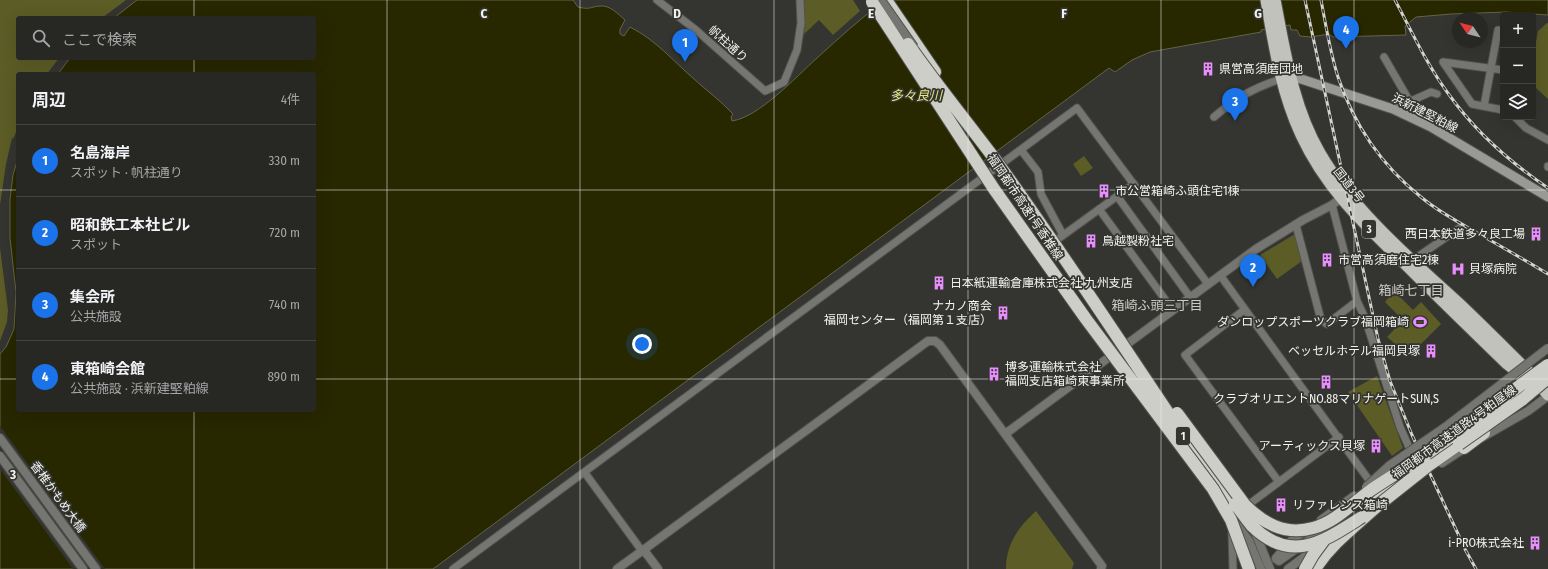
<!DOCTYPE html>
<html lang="ja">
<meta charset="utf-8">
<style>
body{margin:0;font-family:"Fira Sans Condensed","Noto Sans JP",sans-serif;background:#2f2f2c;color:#f1f3f6}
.controls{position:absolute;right:12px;top:12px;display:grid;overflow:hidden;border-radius:4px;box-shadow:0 4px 16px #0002}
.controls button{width:36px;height:36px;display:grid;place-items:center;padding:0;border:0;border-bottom:1px solid #434441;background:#272724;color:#f1f3f6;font:20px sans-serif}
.compass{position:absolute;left:1452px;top:12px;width:36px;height:36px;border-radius:50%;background:#272724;box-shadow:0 4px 16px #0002;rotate:305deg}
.you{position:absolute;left:642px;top:344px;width:14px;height:14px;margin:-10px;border:3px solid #fff;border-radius:50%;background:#1a73e8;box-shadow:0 0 0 6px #1a73e833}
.badge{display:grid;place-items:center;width:26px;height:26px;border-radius:50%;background:#1a73e8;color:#fff;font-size:13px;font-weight:700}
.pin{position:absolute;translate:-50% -33px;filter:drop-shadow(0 1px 2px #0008)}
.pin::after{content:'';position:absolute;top:21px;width:14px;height:12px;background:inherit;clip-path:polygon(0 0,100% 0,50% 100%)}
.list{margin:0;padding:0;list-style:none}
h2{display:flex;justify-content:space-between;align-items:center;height:52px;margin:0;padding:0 16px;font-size:17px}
h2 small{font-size:13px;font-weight:400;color:#a4a5a6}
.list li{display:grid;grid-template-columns:26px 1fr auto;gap:12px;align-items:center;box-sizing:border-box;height:72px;padding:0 16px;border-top:1px solid #434441}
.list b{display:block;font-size:15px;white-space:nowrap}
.list p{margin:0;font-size:13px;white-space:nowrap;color:#a4a5a6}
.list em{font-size:13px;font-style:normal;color:#a4a5a6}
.icon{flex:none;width:22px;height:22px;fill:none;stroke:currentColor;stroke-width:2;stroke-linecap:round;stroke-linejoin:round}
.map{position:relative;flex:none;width:1548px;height:569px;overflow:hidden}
.search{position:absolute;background:#272724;box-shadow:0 4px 16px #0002;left:16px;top:16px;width:300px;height:44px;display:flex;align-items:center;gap:10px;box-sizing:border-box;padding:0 14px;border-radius:4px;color:#a4a5a6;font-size:15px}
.panel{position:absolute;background:#272724;box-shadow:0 4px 16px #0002;left:16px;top:72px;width:300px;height:340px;border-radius:4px}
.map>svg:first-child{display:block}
.green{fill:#5c5c26}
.water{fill:#272700;stroke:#646448}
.pier{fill:#343430}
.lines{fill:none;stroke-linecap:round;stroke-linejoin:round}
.minor-casing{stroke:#52524f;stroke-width:9}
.tertiary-casing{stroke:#52524f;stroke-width:10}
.secondary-casing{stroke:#52524f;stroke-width:11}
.trunk-casing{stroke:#52524f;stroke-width:13}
.motorway-casing{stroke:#52524f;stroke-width:14}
.minor{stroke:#757572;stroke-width:7}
.tertiary{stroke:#757572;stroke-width:8}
.secondary{stroke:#999995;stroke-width:9}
.trunk{stroke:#c2c2bc;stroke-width:11}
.motorway{stroke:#cecec8;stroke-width:12}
.rail-casing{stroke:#d3d3cf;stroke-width:3}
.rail{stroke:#343430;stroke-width:1.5;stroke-dasharray:4.5;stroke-linecap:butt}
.tertiary-bridge-casing{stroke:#52524f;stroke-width:10;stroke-linecap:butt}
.motorway-bridge-casing{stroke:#52524f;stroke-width:14;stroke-linecap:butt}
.tertiary-bridge{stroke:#757572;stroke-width:8}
.motorway-bridge{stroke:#cecec8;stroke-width:12}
.grid{fill:none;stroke:#f2f2ef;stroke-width:1;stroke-opacity:0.55}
.labels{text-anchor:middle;stroke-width:3.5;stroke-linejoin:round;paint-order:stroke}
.shield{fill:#343430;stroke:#b9b9b6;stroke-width:1}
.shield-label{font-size:11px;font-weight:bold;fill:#f2f2ef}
.street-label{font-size:12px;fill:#f2f2ef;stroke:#343430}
.poi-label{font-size:12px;fill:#f2f2ef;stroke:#343430;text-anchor:start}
.water-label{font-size:13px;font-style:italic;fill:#e6e97f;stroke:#343430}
.neighbourhood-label{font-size:13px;fill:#cbcbc5;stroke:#343430}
.grid-label{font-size:13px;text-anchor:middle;font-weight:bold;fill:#f2f2ef;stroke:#343430;stroke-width:3.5;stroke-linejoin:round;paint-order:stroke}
</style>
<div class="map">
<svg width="1548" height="569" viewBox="0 0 1548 569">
<rect width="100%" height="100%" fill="#343430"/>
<!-- green -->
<path class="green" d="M0,0H126L102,18H18V58H59L47,74H18V128L13,139L12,138L6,164L0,205Z
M802,0H853L860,11L833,35L819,20L804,34Z
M1547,23H1548V99L1537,89L1533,83V58L1538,31Z
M1084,156L1093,168L1081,176L1073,164Z
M1295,234L1302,261L1277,279L1260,255Z
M0,248L8,310L7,322L0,341Z
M1394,291L1413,310L1421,302L1441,324L1409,356L1387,337L1403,320L1385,302Z
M1377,376L1403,448L1392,456L1348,392Z
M1036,511L1074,563L1072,569H1006C1006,544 1018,527 1036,511Z"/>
<!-- water -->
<path class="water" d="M137,0H573L578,7C591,10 589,7 600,6C610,5 618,14 625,20L620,29V34L624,36L630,27C656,40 673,61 694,79C707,91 721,101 733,114L731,117L732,121C759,117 796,77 817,58C839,38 861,18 885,0H1548V15L1506,12L1451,14L1416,17L1405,26L1406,35L1333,37L1329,34L1311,37L1300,36L1297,30H1291L1290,25L1261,30V32L1150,52L1132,60L1115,72L1109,68L433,569H0V354L6,347L14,329L16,292L10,238V199L13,175L18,158V410H314V74H58L70,58H314V18H114Z"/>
<!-- pier -->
<path class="pier" d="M0,426L105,569H73L0,469Z"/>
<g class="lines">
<!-- minor casing -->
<g class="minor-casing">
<path id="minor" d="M657,0L696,30L765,91L784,82L797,50L801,23L800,0
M1384,57L1410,102
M1503,70L1443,62L1472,104L1503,110
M1484,106L1498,30
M1393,109L1431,92L1437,94
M1214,117C1236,98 1253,88 1281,79
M1515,117L1526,128L1548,140
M1021,150L1038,172L1041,194L1063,235
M1548,167V166
M1117,196L1190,297
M1332,205L1357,301L1365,318L1400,427L1416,463
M1099,209L1172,309
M1296,225L1321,320L1327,324L1357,301
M1051,244L1134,184
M1413,260L1461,227
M1220,275L1374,487
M1244,310L1185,355L1279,482
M585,473L642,551
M1244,508L1339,437
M1232,533L1233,569
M453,569L1077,108L1208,284"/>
</g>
<!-- tertiary casing -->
<g class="tertiary-casing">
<path id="tertiary" d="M1005,434L1102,566L1101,569
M0,438L96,569
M1481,438L1528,411L1548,396
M0,456L83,569
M1442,463L1468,446
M1321,520L1354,496
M1234,522L1236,523L1249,541L1261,569
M1253,529L1257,537L1270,569
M1305,531L1293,539L1276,558V559L1279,561L1329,526
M617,569L646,548
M658,569L646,553V548L928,341H935L940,345L1005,434L1256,249L1303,220L1332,205L1345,195
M1288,569L1315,549"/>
</g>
<!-- secondary casing -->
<g class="secondary-casing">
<path id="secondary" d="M1286,78L1292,77L1301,79L1393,109L1431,127L1548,197"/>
</g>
<!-- trunk casing -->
<g class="trunk-casing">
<path id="trunk" d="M1266,0C1274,46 1281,92 1301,135C1326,189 1363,223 1405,264C1439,298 1473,331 1507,364L1526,379
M1275,0C1285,51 1293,107 1320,153C1355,213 1413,261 1464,308C1487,330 1510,353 1533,376C1538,382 1542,389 1548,395"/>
</g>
<!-- motorway casing -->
<g class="motorway-casing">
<path id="motorway" d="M886,0L935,72
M1174,420L1231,498
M1464,448L1484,433
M1429,465L1459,444
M1371,499L1413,468
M1315,569C1331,544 1354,527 1376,507"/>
</g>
<!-- minor -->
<use href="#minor" class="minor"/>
<!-- tertiary -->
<use href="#tertiary" class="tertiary"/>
<!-- secondary -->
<use href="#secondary" class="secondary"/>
<!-- trunk -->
<use href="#trunk" class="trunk"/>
<!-- motorway -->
<use href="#motorway" class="motorway"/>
<!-- rail casing -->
<g class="rail-casing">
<path id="rail" d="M1305,0L1378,339L1390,381L1412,435L1466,551L1476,569
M1321,0C1326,26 1330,52 1338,77C1354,125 1381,165 1421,197C1436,210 1455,220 1472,230C1497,244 1523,259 1548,274
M1395,0C1412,32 1428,67 1450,96C1476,132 1511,163 1548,188"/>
</g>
<!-- rail -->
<use href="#rail" class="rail"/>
<!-- tertiary-bridge casing -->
<g class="tertiary-bridge-casing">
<path id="tertiary-bridge" d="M881,0L914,47
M1366,487L1390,465L1448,425L1548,348"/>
</g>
<!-- motorway-bridge casing -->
<g class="motorway-bridge-casing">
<path id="motorway-bridge" d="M872,2L994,189L1086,319L1213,489L1231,520L1249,569
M908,44C936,84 967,122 997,162C1060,249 1119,340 1179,429
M1177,413L1245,505C1263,523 1285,536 1313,528C1335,522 1353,503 1371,490C1392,476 1414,463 1435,448C1474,422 1510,392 1548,365
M1459,444L1523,399L1548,378
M1235,504C1241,511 1246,519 1252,526C1292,565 1324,541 1362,517
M1376,507L1429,465
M1305,569L1313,555L1324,540"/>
</g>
<!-- tertiary-bridge -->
<use href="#tertiary-bridge" class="tertiary-bridge"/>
<!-- motorway-bridge -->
<use href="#motorway-bridge" class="motorway-bridge"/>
</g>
<!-- grid -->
<path class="grid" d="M194,0V18M387,0V569M580,0V569M774,0V569M968,0V569M1161,0V569M1354,0V569M194,58V74M0,190H18M314,190H1548M0,379H18M314,379H1548M194,410V569"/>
<!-- icons -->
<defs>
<g id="building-bare" transform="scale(1.08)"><path d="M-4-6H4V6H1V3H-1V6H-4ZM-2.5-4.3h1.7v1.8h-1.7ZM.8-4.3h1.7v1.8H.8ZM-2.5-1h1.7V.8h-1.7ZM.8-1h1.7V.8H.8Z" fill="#e98efe" stroke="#343430" stroke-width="2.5" paint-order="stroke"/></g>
<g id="hospital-bare" transform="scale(1.08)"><path d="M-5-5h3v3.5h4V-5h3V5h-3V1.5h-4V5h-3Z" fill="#e98efe" stroke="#343430" stroke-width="2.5" paint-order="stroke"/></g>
<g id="stadium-bare" transform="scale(1.08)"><path d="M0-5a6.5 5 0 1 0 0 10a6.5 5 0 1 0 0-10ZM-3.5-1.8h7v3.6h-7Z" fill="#e98efe" stroke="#343430" stroke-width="2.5" paint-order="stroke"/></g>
</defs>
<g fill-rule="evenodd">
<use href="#building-bare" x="1208" y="69"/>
<use href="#building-bare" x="1104" y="191"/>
<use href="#building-bare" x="1536" y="234"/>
<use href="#building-bare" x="1091" y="241"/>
<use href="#building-bare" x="1327" y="260"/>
<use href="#hospital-bare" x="1458" y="269"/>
<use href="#building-bare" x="939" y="283"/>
<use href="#building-bare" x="1003" y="313"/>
<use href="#stadium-bare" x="1420" y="322"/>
<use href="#building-bare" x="1431" y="351"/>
<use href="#building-bare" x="994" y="374"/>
<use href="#building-bare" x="1326" y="382"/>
<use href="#building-bare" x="1376" y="446"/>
<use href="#building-bare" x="1281" y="505"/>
<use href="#building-bare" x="1535" y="543"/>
</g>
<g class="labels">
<!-- shield labels -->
<g class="shield">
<rect x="1362" y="220" width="14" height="18" rx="3"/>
<rect x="1176" y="427" width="14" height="18" rx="3"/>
</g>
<g class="shield-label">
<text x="1369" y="233">3</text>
<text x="1183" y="440">1</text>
</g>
<!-- street labels -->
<g class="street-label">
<text transform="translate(728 44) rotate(42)" y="4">帆柱通り</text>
<text transform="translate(1425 113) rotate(27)" y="4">浜新建堅粕線</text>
<text transform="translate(1349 185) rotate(52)" y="4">国道3号</text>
<text transform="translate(1025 207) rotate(56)" y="4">福岡都市高速1号香椎線</text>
<text transform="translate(1454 432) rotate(-36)" y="4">福岡都市高速道路4号粕屋線</text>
<text transform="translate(58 497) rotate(54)" y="4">香椎かもめ大橋</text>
</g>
<!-- poi labels -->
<g class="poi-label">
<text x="1219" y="73">県営高須磨団地</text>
<text x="1115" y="195">市公営箱崎ふ頭住宅1棟</text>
<text x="1525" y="238" text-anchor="end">西日本鉄道多々良工場</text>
<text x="1102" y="245">鳥越製粉社宅</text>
<text x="1338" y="264">市営高須磨住宅2棟</text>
<text x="1469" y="273">貝塚病院</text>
<text x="950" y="287">日本紙運輸倉庫株式会社 九州支店</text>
<text x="992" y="310" text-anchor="end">ナカノ商会<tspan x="992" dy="14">福岡センター（福岡第１支店）</tspan></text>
<text x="1409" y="326" text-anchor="end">ダンロップスポーツクラブ福岡箱崎</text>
<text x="1420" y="355" text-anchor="end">ベッセルホテル福岡貝塚</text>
<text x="1005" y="371">博多運輸株式会社<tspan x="1005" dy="14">福岡支店箱崎東事業所</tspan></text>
<text x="1326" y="403" text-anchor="middle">クラブオリエントNO.88マリナゲートSUN,S</text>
<text x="1365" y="450" text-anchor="end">アーティックス貝塚</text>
<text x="1292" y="509">リファレンス箱崎</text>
<text x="1524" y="547" text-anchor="end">i-PRO株式会社</text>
</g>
<!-- water labels -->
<g class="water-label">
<text x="916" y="100">多々良川</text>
</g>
<!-- neighbourhood labels -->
<g class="neighbourhood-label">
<text x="1411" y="295">箱崎七丁目</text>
<text x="1157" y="310">箱崎ふ頭三丁目</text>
</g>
</g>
<g class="grid-label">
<text x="484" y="18">C</text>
<text x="677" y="18">D</text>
<text x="871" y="18">E</text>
<text x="1064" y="18">F</text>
<text x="1258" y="18">G</text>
<text x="13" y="479">3</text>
</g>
</svg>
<div class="controls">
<button>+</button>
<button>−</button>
<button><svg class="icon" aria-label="layers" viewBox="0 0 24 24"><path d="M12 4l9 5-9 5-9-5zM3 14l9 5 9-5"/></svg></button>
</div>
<svg class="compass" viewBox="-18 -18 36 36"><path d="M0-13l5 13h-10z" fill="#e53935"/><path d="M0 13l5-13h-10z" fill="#a4a5a6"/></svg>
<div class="you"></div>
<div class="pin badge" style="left:685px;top:62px">1</div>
<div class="pin badge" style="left:1253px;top:287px">2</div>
<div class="pin badge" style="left:1235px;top:121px">3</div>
<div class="pin badge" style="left:1346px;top:49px">4</div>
<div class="search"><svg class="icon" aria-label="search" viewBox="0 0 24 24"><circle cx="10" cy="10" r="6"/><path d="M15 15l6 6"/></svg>ここで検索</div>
<section class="panel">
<h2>周辺<small>4件</small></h2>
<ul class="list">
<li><span class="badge">1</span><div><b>名島海岸</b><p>スポット · 帆柱通り</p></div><em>330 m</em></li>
<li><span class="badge">2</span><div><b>昭和鉄工本社ビル</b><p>スポット</p></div><em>720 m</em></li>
<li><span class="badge">3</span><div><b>集会所</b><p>公共施設</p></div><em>740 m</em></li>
<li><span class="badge">4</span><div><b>東箱崎会館</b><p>公共施設 · 浜新建堅粕線</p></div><em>890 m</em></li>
</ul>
</section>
</div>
